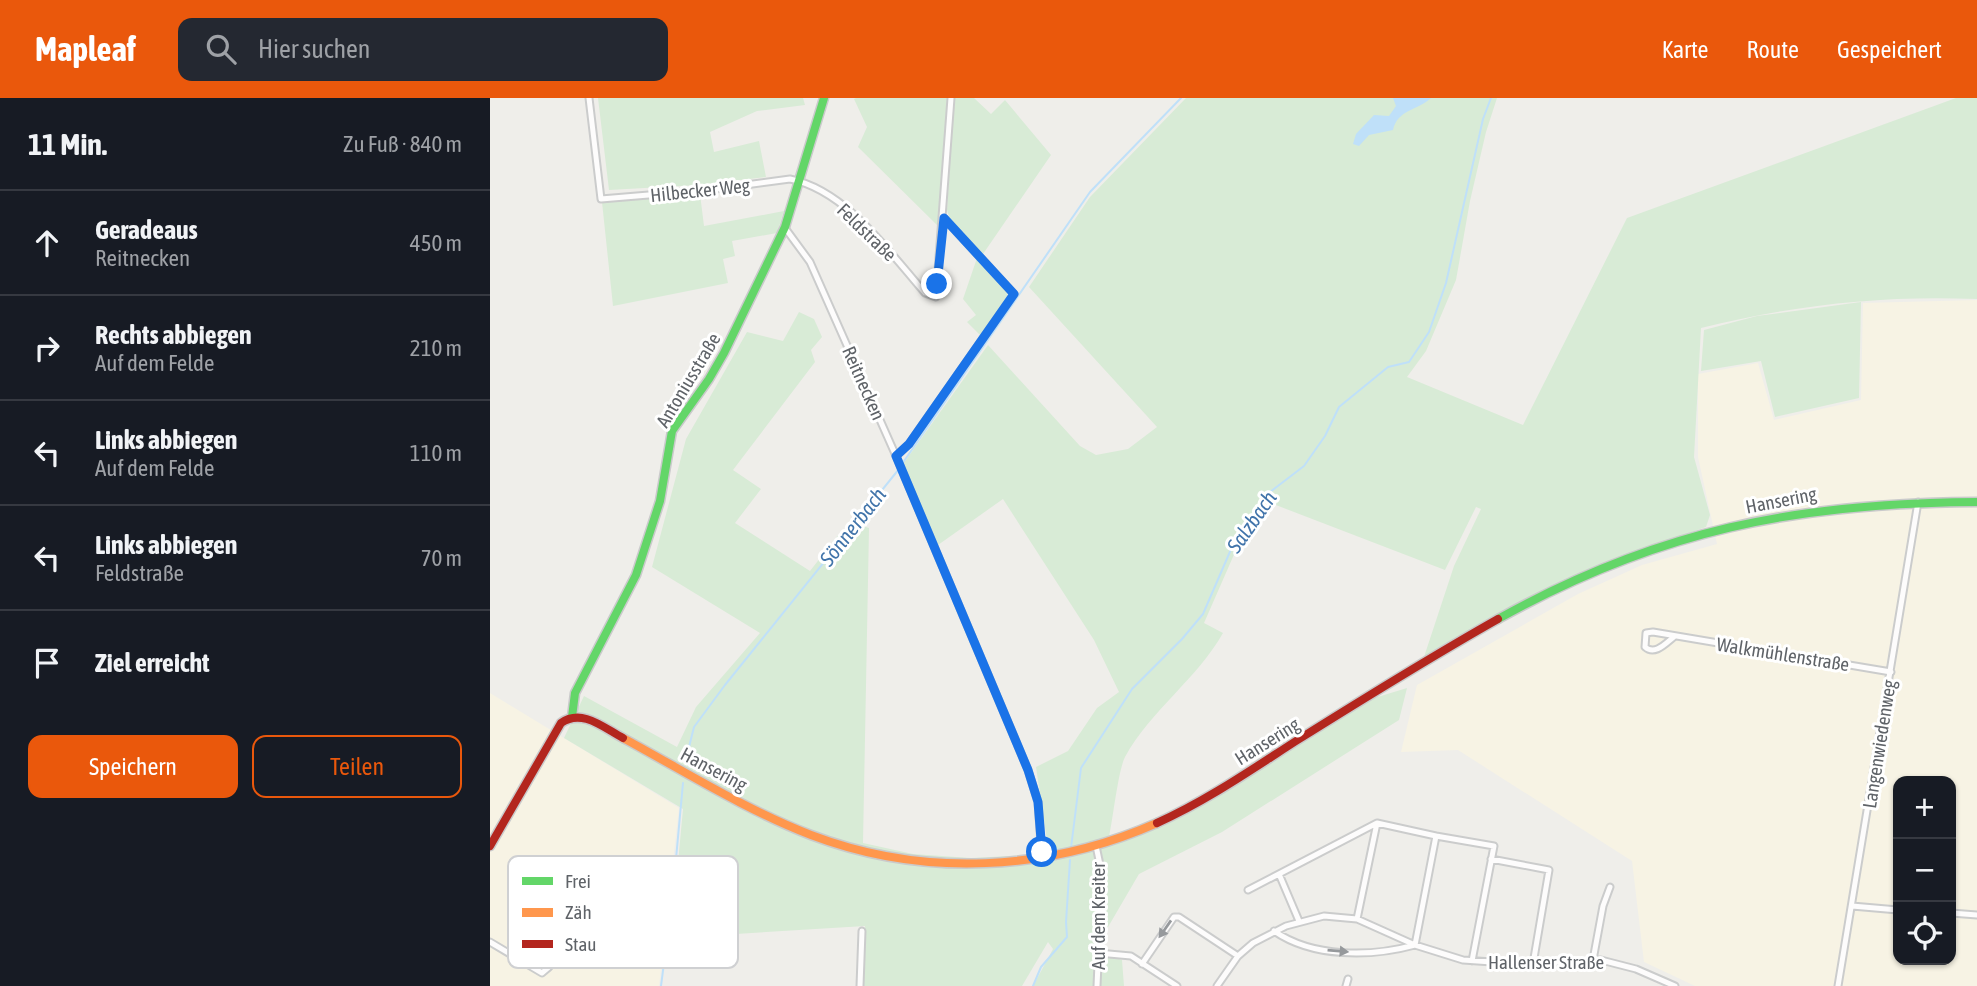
<!DOCTYPE html>
<html lang="de">
<meta charset="utf-8">
<style>
body{margin:0;font-family:"Asap Condensed",sans-serif;background:#242831;color:#f1f3f6}
.controls{position:absolute;right:21px;bottom:21px;display:grid;overflow:hidden;border-radius:14px;box-shadow:0 2px 5px #0004}
.controls button{width:63px;height:63px;display:grid;place-items:center;padding:0;border:0;border-bottom:2px solid #363941;background:#171b24;color:#f1f3f6;font:35px sans-serif}
.stop{position:absolute;width:21px;height:21px;margin:-16px;border:5px solid #1a73e8;border-radius:50%;background:#fff}
.stop.end{background:#1a73e8;border-color:#fff;box-shadow:0 2px 7px #0008}
.list{margin:0;padding:0;list-style:none}
h2{display:flex;justify-content:space-between;align-items:center;height:91px;margin:0;padding:0 28px;font-size:30px}
h2 small{font-size:23px;font-weight:400;color:#9ea1a6}
.list li{display:grid;grid-template-columns:46px 1fr auto;gap:21px;align-items:center;box-sizing:border-box;height:105px;padding:0 28px;border-top:2px solid #363941}
.list b{display:block;font-size:26px;white-space:nowrap}
.list p{margin:0;font-size:23px;white-space:nowrap;color:#9ea1a6}
.list em{font-size:23px;font-style:normal;color:#9ea1a6}
.actions{display:flex;gap:14px;padding:21px 28px}
.actions a{flex:1;padding:16px 0;border:2px solid #ea580c;border-radius:14px;text-align:center;font-size:24px;color:#ea580c}
.actions .main{background:#ea580c;color:#fff}
.icon{flex:none;width:38px;height:38px;fill:none;stroke:currentColor;stroke-width:2;stroke-linecap:round;stroke-linejoin:round}
.map{position:relative;flex:none;width:1487px;height:888px;overflow:hidden}
header{display:flex;align-items:center;gap:42px;box-sizing:border-box;height:98px;padding:0 35px;background:#ea580c;color:#fff}
header strong{font-size:33px}
nav{display:flex;gap:38px;margin-inline-start:auto;font-size:24px}
.search{width:490px;height:63px;background:#242831;display:flex;align-items:center;gap:18px;box-sizing:border-box;padding:0 24px;border-radius:14px;color:#9ea1a6;font-size:26px}
main{display:flex}
aside{flex:1;background:#171b24}
.map>svg:first-child{display:block}
.commercial{fill:#f7f3e4;fill-rule:evenodd}
.green{fill:#d8ebd6}
.water{fill:#bfe0f9}
.lines{fill:none;stroke-linecap:round;stroke-linejoin:round}
.stream{stroke:#bfe0f9;stroke-width:2}
.street-casing{stroke:#cbcccc;stroke-width:9}
.fast-casing{stroke:#cacacb;stroke-width:11}
.slow-casing{stroke:#cacacb;stroke-width:11}
.jam-casing{stroke:#cacacb;stroke-width:11}
.street{stroke:#fdfcfc;stroke-width:5}
.fast{stroke:#63d668;stroke-width:8}
.slow{stroke:#ff974d;stroke-width:8}
.jam{stroke:#b3261e;stroke-width:8}
.oneway{fill:#96999c}
.route{stroke:#1a73e8;stroke-width:9}
.labels{text-anchor:middle;stroke-width:6;stroke-linejoin:round;paint-order:stroke}
.street-label{font-size:19px;fill:#5f6368;stroke:#fff}
.water-label{font-size:21px;font-style:italic;fill:#4174aa;stroke:#fff}
.key{fill:#fff;stroke:#cfd0d2;stroke-width:2}
.key-label{font-size:19px;fill:#5f6368}
</style>
<header>
<strong>Mapleaf</strong>
<div class="search"><svg class="icon" aria-label="search" viewBox="0 0 24 24"><circle cx="10" cy="10" r="6"/><path d="M15 15l6 6"/></svg>Hier suchen</div>
<nav><a>Karte</a><a>Route</a><a>Gespeichert</a></nav>
</header>
<main>
<aside>
<h2>11 Min.<small>Zu Fuß · 840 m</small></h2>
<ul class="list">
<li><svg class="icon" aria-label="ahead" viewBox="0 0 24 24"><path d="M12 20V5M6 11l6-6 6 6"/></svg><div><b>Geradeaus</b><p>Reitnecken</p></div><em>450 m</em></li>
<li><svg class="icon" aria-label="right" viewBox="0 0 24 24"><path d="M7 20v-9h11M14 6l5 5-5 5"/></svg><div><b>Rechts abbiegen</b><p>Auf dem Felde</p></div><em>210 m</em></li>
<li><svg class="icon" aria-label="left" viewBox="0 0 24 24"><path d="M17 20v-9H6M10 6l-5 5 5 5"/></svg><div><b>Links abbiegen</b><p>Auf dem Felde</p></div><em>110 m</em></li>
<li><svg class="icon" aria-label="left" viewBox="0 0 24 24"><path d="M17 20v-9H6M10 6l-5 5 5 5"/></svg><div><b>Links abbiegen</b><p>Feldstraße</p></div><em>70 m</em></li>
<li><svg class="icon" aria-label="arrive" viewBox="0 0 24 24"><path d="M6 21V4h12l-3 4 3 4H6"/></svg><div><b>Ziel erreicht</b></div></li>
</ul>
<div class="actions"><a class="main">Speichern</a><a>Teilen</a></div>
</aside>
<div class="map">
<svg width="1487" height="888" viewBox="0 0 1487 888">
<rect width="100%" height="100%" fill="#efeeea"/>
<!-- commercial -->
<path class="commercial" d="M1487,202V888H1205L1154,864L1142,763L968,652L911,654L927,587L1088,496L1152,467L1227,446L1208,359V276L1268,265L1284,322L1371,302L1373,205ZM1408,683H1461V862H1408Z
M0,595L189,710L169,888H0Z"/>
<!-- green -->
<path class="green" d="M108,0H313L315,7L267,13L220,34L224,54L269,43L276,79L209,87L119,92Z
M366,0H457L448,128L368,49L377,29L364,1Z
M464,0H484L501,16L515,2L561,57L493,156L460,122L457,112Z
M696,0H1007L996,34L980,103L966,182L936,253L917,279L1033,327L1137,120L1466,0H1487V201C1392,197 1304,207 1211,230L1204,359L1220,417L1216,429L1123,462L1045,497L933,562L964,468L991,411L986,409L955,472L778,404L746,452L714,525L733,535C707,581 661,612 635,659C628,673 623,721 619,739L662,724L728,688L855,609L917,590L909,622L732,734L649,776L604,853L632,862L634,888H543L563,851L558,844L532,888H372L375,828L181,840L193,711L74,640L94,598L187,649L206,609L270,535L162,469L196,341L257,234L293,243L309,214L324,221L332,239L321,252L325,264L243,372L271,391L245,425L320,473L348,437L367,426L379,430L373,745L423,756L481,760L559,756L546,669L578,653L607,610L629,594L604,542L513,401L448,447L413,366L498,247L590,348L606,357L638,351L667,329L539,189L600,99Z
M210,96L214,128L294,113L287,135L242,143L245,158L233,161L238,185L123,208L112,104Z
M487,160L517,191L518,200L490,237L477,224L486,217L473,201Z
M1371,204L1369,300L1285,319L1271,263L1211,273L1214,232L1267,218Z"/>
<!-- water -->
<path class="water" d="M903,0H941C927,13 908,11 903,32L879,37L869,48L863,46L866,36L884,17L899,18L906,8Z"/>
<g class="lines">
<!-- stream -->
<path class="stream" d="M412,366L600,94L691,0
M196,661L204,629L235,587L409,371
M581,750L591,670L642,591L692,541L713,516L742,449L780,394L814,368L835,338L849,309L898,269L919,264L939,234L956,185L993,21L1001,0
M171,888L182,804L193,685
M543,888L551,869L577,839L576,824L580,762"/>
<!-- street casing -->
<g class="street-casing">
<path id="street" d="M99,0L111,101L218,92L300,81C356,92 400,155 435,195L446,199L461,0
M295,130L320,164L406,358L538,672L548,704L552,761
M406,358L419,346L524,196L454,120
M1185,538C1176,545 1165,558 1155,549L1156,535L1163,534L1401,574
M946,738L1004,748L982,863
M606,748L612,776L607,888
M1001,761L1059,772L1043,866
M789,776L809,823
M758,792L887,725
M1362,808L1408,812
M1461,815L1487,817
M867,821L887,725
M784,833C823,860 881,859 925,847L946,738L887,725
M0,844L52,875C76,857 97,813 109,785
M608,855L641,858L687,888
M1103,862L1113,808L1120,789
M652,866L684,819H689L748,858
M370,888L372,833
M727,888L748,858L763,845L796,828L834,818L867,821L925,847L973,862L1031,866L1111,862L1146,871L1185,888
M856,888L858,881
M1348,888L1428,404"/>
</g>
<!-- fast casing -->
<g class="fast-casing">
<path id="fast" d="M1008,521C1168,432 1306,405 1487,404
M82,619L85,595L146,477L170,403L182,333L219,281L234,255L295,129L334,0"/>
</g>
<!-- slow casing -->
<g class="slow-casing">
<path id="slow" d="M133,640C194,673 256,712 321,737C434,780 558,773 667,725"/>
</g>
<!-- jam casing -->
<g class="jam-casing">
<path id="jam" d="M667,725C716,703 761,672 806,643C873,601 939,560 1008,521
M0,748L71,625C92,610 114,630 133,640"/>
</g>
<!-- street -->
<use href="#street" class="street"/>
<!-- fast -->
<use href="#fast" class="fast"/>
<!-- slow -->
<use href="#slow" class="slow"/>
<!-- jam -->
<use href="#jam" class="jam"/>
</g>
<!-- one-way arrows -->
<defs><path id="oneway-solid" d="M-6-.8H1V-3.2L6.5 0L1 3.2V.8H-6Z" transform="scale(1.75)"/></defs>
<g class="oneway">
<use href="#oneway-solid" transform="translate(675 831) rotate(125)"/>
<use href="#oneway-solid" transform="translate(848 853) rotate(5)"/>
</g>
<g class="lines">
<!-- route -->
<path class="route" d="M447,186L454,120L524,196L419,346L406,358L538,672L548,704L552,754"/>
</g>
<g class="labels">
<!-- street labels -->
<g class="street-label">
<text transform="translate(210 92) rotate(-6)" y="7">Hilbecker Weg</text>
<text transform="translate(377 134) rotate(44)" y="7">Feldstraße</text>
<text transform="translate(198 282) rotate(-59)" y="7">Antoniusstraße</text>
<text transform="translate(374 285) rotate(66)" y="7">Reitnecken</text>
<text transform="translate(1291 402) rotate(-11)" y="7">Hansering</text>
<text transform="translate(1293 556) rotate(9)" y="7">Walkmühlenstraße</text>
<text transform="translate(777 643) rotate(-32)" y="7">Hansering</text>
<text transform="translate(1389 646) rotate(-81)" y="7">Langenwiedenweg</text>
<text transform="translate(224 671) rotate(28)" y="7">Hansering</text>
<text transform="translate(608 818) rotate(-90)" y="7">Auf dem Kreiter</text>
<text x="1056" y="871">Hallenser Straße</text>
</g>
<!-- water labels -->
<g class="water-label">
<text transform="translate(762 424) rotate(-55)" y="7">Salzbach</text>
<text transform="translate(363 429) rotate(-52)" y="7">Sönnerbach</text>
</g>
</g>
<!-- legend -->
<rect x="18" y="758" width="230" height="112" rx="10" class="key"/>
<rect x="32" y="779" width="31" height="8" fill="#63d668"/>
<rect x="32" y="810" width="31" height="9" fill="#ff974d"/>
<rect x="32" y="842" width="31" height="8" fill="#b3261e"/>
<g class="key-label">
<text x="75" y="790">Frei</text>
<text x="75" y="821">Zäh</text>
<text x="75" y="853">Stau</text>
</g>
</svg>
<div class="controls">
<button>+</button>
<button>−</button>
<button><svg class="icon" aria-label="locate" viewBox="0 0 24 24"><circle cx="12" cy="12" r="6"/><path d="M12 2v4M12 18v4M2 12h4M18 12h4"/></svg></button>
</div>
<div class="stop" style="left:552px;top:754px"></div>
<div class="stop end" style="left:447px;top:186px"></div>
</div>
</main>
